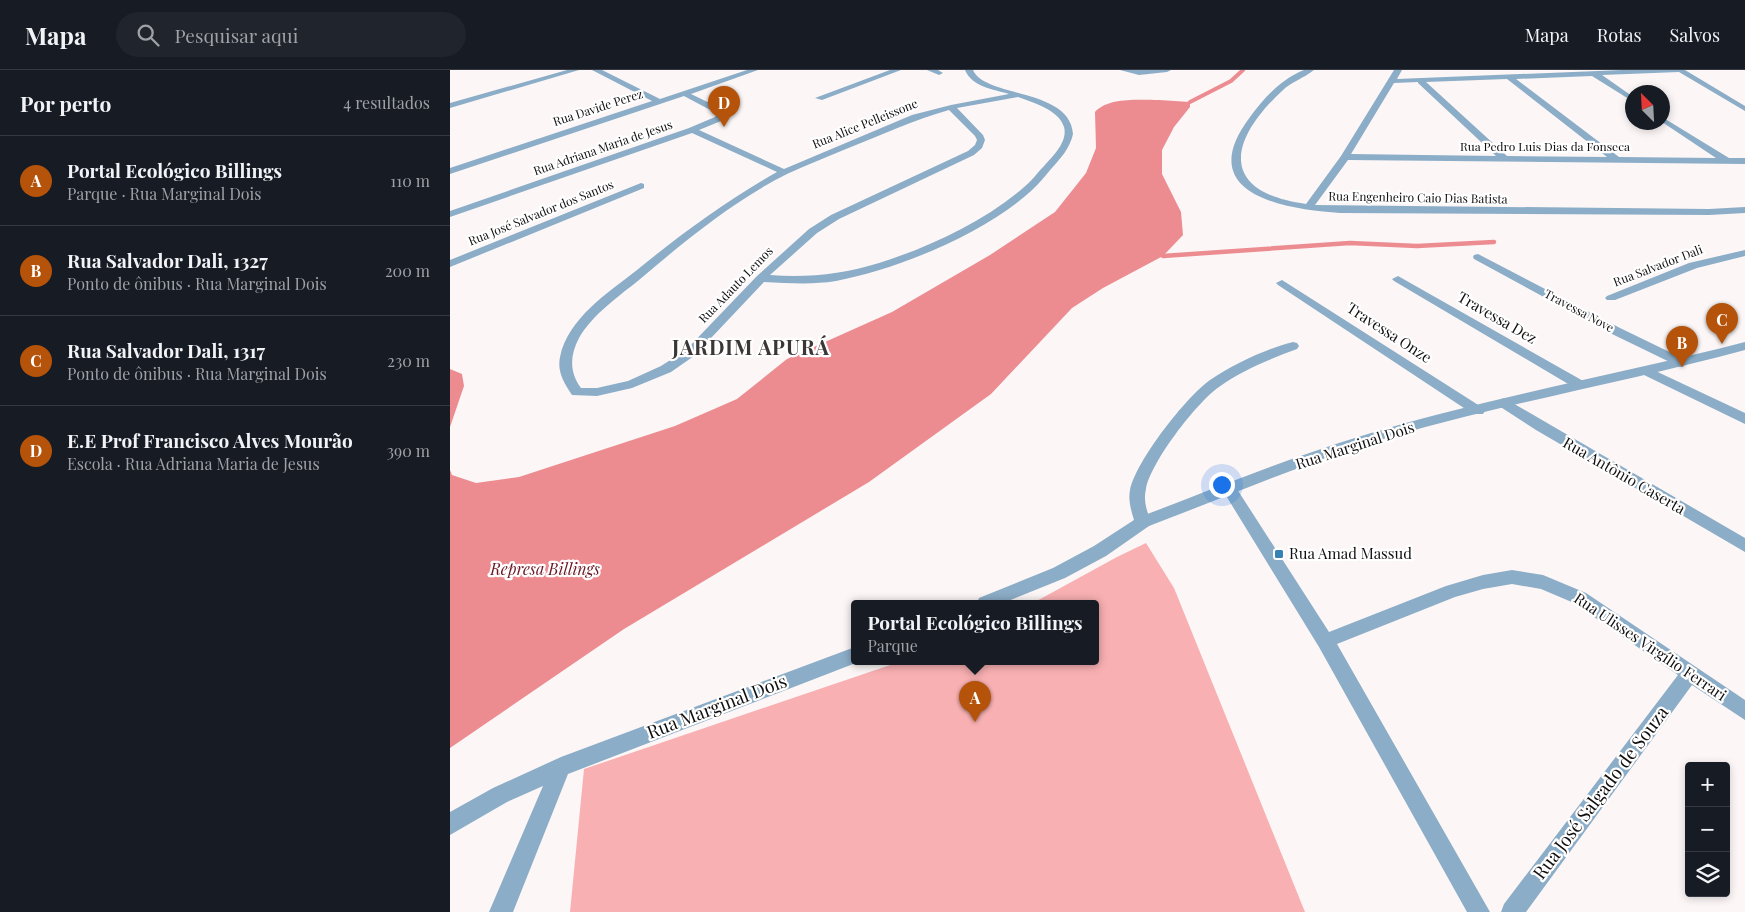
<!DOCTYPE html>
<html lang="pt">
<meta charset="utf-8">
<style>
body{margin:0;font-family:"Playfair Display",serif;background:#20242c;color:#f1f3f6}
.controls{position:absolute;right:15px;bottom:15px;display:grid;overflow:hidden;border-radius:5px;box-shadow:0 2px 8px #0003}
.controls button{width:45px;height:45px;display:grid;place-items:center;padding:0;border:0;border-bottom:1px solid #363941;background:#171b24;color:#f1f3f6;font:25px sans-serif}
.compass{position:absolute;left:1175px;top:15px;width:45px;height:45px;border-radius:50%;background:#171b24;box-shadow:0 2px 8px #0003;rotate:336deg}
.you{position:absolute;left:771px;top:414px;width:18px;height:18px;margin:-12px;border:4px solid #fff;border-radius:50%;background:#1a73e8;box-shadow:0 0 0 8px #1a73e833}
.badge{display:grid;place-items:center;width:32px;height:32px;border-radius:50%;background:#b45309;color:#fff;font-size:16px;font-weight:700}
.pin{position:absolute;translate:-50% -41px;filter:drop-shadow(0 1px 2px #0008)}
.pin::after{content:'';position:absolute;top:26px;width:18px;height:15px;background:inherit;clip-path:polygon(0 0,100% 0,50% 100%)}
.popup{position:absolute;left:401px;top:530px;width:248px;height:65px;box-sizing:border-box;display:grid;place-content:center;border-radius:5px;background:#171b24;filter:drop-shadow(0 1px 4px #0005);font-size:16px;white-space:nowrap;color:#9ea1a6}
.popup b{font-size:19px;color:#f1f3f6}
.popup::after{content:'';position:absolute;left:50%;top:100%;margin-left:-10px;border:10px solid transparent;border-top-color:#171b24}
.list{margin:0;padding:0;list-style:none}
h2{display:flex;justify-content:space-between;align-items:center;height:65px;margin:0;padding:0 20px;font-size:21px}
h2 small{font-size:16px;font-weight:400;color:#9ea1a6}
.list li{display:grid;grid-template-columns:32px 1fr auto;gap:15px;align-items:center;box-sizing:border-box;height:90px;padding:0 20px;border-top:1px solid #363941}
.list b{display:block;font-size:19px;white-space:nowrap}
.list p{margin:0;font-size:16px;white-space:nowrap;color:#9ea1a6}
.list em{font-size:16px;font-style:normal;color:#9ea1a6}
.icon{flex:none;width:28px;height:28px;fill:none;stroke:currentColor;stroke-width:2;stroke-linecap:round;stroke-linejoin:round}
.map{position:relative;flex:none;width:1295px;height:842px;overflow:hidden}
header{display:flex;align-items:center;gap:30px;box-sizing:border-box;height:70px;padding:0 25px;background:#171b24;border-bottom:1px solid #363941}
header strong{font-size:24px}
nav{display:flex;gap:28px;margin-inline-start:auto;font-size:18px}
.search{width:350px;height:45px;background:#20242c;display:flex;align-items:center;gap:12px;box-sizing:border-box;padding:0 18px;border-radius:28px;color:#9ea1a6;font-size:19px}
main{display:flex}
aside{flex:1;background:#171b24}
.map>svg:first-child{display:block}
.green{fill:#f9b0b2}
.water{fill:#ec8c91}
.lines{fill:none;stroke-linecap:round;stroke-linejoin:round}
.stream-far1{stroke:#ec8c91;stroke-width:4}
.stream{stroke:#ec8c91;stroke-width:4.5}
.minor{fill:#8cadc7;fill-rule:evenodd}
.tertiary{fill:#8cadc7;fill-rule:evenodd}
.poi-dot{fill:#3782b5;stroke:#fff;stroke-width:2}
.labels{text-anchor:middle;stroke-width:4.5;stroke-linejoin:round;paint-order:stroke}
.far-street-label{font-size:12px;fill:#100e0e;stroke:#fff}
.street-label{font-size:15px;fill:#100e0e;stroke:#fff}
.poi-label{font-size:15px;fill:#100e0e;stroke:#fff;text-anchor:start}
.water-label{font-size:16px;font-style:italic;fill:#6b1623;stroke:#fff}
.near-street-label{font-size:18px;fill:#100e0e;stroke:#fff}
.district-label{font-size:20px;font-weight:bold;letter-spacing:1px;fill:#3c3737;stroke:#fff}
</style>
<header>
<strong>Mapa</strong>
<div class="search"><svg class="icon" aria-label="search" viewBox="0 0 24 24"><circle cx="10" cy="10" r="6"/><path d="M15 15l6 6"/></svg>Pesquisar aqui</div>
<nav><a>Mapa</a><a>Rotas</a><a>Salvos</a></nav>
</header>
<main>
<aside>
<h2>Por perto<small>4 resultados</small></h2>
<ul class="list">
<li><span class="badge">A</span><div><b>Portal Ecológico Billings</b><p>Parque · Rua Marginal Dois</p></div><em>110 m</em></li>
<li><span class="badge">B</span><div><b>Rua Salvador Dali, 1327</b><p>Ponto de ônibus · Rua Marginal Dois</p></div><em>200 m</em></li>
<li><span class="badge">C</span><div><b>Rua Salvador Dali, 1317</b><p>Ponto de ônibus · Rua Marginal Dois</p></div><em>230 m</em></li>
<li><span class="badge">D</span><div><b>E.E Prof Francisco Alves Mourão</b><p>Escola · Rua Adriana Maria de Jesus</p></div><em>390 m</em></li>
</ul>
</aside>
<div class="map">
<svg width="1295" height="842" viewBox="0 0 1295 842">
<rect width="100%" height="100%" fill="#fcf6f6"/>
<!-- green -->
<path class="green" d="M696,473L724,518L855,842H120L134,699L452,591H645V533H583L667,487Z"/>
<!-- water -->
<path class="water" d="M709,30L740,32V37L724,57L712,80V104L731,142L733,165L713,186L653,218L622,238L541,324L419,412L174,559L0,678V400L2,405L26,413L69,407L225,356L287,329L337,289L442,242L540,185L605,142L636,103L646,78L645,42C658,27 690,30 709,30Z
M0,299L12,304L14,316L0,357Z"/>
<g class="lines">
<!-- stream-far1 -->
<path class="stream-far1" d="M740,32L781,11L793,0"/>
<!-- stream -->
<path class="stream" d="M713,186L900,173L967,176L1044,172"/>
<!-- minor -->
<path class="minor" d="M117,0H129L0,38V33Z
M142,0H152L210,29L297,0H308L241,24L270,38L274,45L271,51L249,60L334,99L462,45L501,35L559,24C543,19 522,17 515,0H523C535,28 620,18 623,64C620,78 611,88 601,99C595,106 589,114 581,121C534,164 448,199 386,211C362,215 338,213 314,212L244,286L221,302L182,318L147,326L122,325C114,313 107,302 110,287C118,248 158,223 187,200C231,164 277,130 327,102L242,63L0,147V141L239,58L265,47L266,45L264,42L234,26L0,104V98L202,31ZM568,27C582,32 609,40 614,57C618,72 603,86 594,96C587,103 581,112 573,118C533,152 479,177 429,193C393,204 358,208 320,205L367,163L389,149L524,85L532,78L535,70L533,65L507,38ZM499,40L525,66L527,70L525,75L518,81L381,145L359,159L307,206L236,280L211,296L178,311L147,318H131C119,302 120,285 129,268C143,244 168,227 189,210C235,171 283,131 337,104C356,95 377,87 396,79C431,65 464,50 499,40Z
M440,0H451L372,30L365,28Z
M477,0H488L493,3L489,5Z
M670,0H721L717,2L689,5Z
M854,0H864C854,8 841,12 832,21C778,71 769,122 856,134L891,86L944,0H952L947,9L1172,0H1235L1295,36V41L1229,2L1152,5L1182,26V31L1142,6L1066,9L1169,87L1266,88L1212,52V47L1279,88H1295V94L898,90L865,135L1259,139L1295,137V143L1259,145L890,143C833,139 742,124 800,47C814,28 831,9 854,0ZM1057,9L1157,87L1057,86L976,12ZM968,12V13L1046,86L901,84L944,13Z
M191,113L194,114V118L0,197V190Z
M1295,180V186L1247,198L1165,230H1157L1155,228L1157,226L1239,193Z
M1028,184L1170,258L1236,290L1238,293L1232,297L1228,296L1162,264L1024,189L1023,187L1024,185Z
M948,206L1135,312L1137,315L1135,318H1125L944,211L942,209Z
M832,210L1033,338L1035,341L1033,344H1023L828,215L826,213Z
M843,272L847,273L849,276L847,279C820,289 792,300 769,317C746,333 701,392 696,419C693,431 697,441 701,452L699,456L656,486L615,508L553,533H527L529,528L603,498L644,476L684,450C681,440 678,430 680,420C686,391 736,327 760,310C784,294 815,279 843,272Z
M1197,297L1295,343V354L1192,304L1191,301L1192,298Z
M1054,328L1295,468V482L1086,360L1049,336L1047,333L1049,330Z
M780,414L785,416L879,562L996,516L1033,505L1062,500L1093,505L1136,523L1295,630V650L1242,615L1076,842H1051L1054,834L1228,605L1124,533L1091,519L1062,514L1033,519L1005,527L887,574L1040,842H1017L869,577L775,424L773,420L775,416Z
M405,577V591H411L118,704L63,842H39L93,716L57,732L0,765V742L43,718L111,687Z"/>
<!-- tertiary -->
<path class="tertiary" d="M1295,272V280C1169,314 1039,336 914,375C841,399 770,429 699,456L693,458L687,456L685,452L687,448C761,420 833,390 908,367C1035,328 1167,305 1295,272Z"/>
</g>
<!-- markers -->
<rect class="poi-dot" x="824" y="479" width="10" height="10" rx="2.5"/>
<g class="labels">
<!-- far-street labels -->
<g class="far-street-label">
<text transform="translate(148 38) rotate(-18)" y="4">Rua Davide Perez</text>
<text transform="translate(415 54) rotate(-22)" y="4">Rua Alice Pelleissone</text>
<text x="1095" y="81">Rua Pedro Luis Dias da Fonseca</text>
<text transform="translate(153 78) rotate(-19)" y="4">Rua Adriana Maria de Jesus</text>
<text transform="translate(968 128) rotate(1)" y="4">Rua Engenheiro Caio Dias Batista</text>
<text transform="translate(91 143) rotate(-22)" y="4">Rua José Salvador dos Santos</text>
<text transform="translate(1208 196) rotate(-21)" y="4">Rua Salvador Dali</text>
<text transform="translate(286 215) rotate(-46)" y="4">Rua Adauto Lemos</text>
<text transform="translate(1129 241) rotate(28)" y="4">Travessa Nove</text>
</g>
<!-- street labels -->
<g class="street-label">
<text transform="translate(1047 248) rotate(30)" y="5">Travessa Dez</text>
<text transform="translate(939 263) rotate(33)" y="5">Travessa Onze</text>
<text transform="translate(905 376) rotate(-18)" y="5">Rua Marginal Dois</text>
<text transform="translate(1174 406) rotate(30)" y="5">Rua Antônio Caserta</text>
<text transform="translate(1200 577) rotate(34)" y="5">Rua Ulisses Virgílio Ferrari</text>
</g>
<!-- poi labels -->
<g class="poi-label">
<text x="839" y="489">Rua Amad Massud</text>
</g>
<!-- water labels -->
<g class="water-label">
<text x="95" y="505">Represa Billings</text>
</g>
<!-- near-street labels -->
<g class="near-street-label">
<text transform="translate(267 637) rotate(-21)" y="6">Rua Marginal Dois</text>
<text transform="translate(1151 723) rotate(-53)" y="6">Rua José Salgado de Souza</text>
</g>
<!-- district labels -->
<g class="district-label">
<text x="301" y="285">JARDIM APURÁ</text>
</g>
</g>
</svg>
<div class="controls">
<button>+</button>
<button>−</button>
<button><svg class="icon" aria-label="layers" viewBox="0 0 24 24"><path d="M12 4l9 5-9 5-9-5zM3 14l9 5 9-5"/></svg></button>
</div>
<svg class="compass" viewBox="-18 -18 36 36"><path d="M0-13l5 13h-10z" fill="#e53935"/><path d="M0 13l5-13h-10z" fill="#9ea1a6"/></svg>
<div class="you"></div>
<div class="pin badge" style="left:525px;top:652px">A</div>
<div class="popup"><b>Portal Ecológico Billings</b>Parque</div>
<div class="pin badge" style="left:1232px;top:297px">B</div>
<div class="pin badge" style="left:1272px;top:274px">C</div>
<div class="pin badge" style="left:274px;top:57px">D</div>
</div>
</main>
